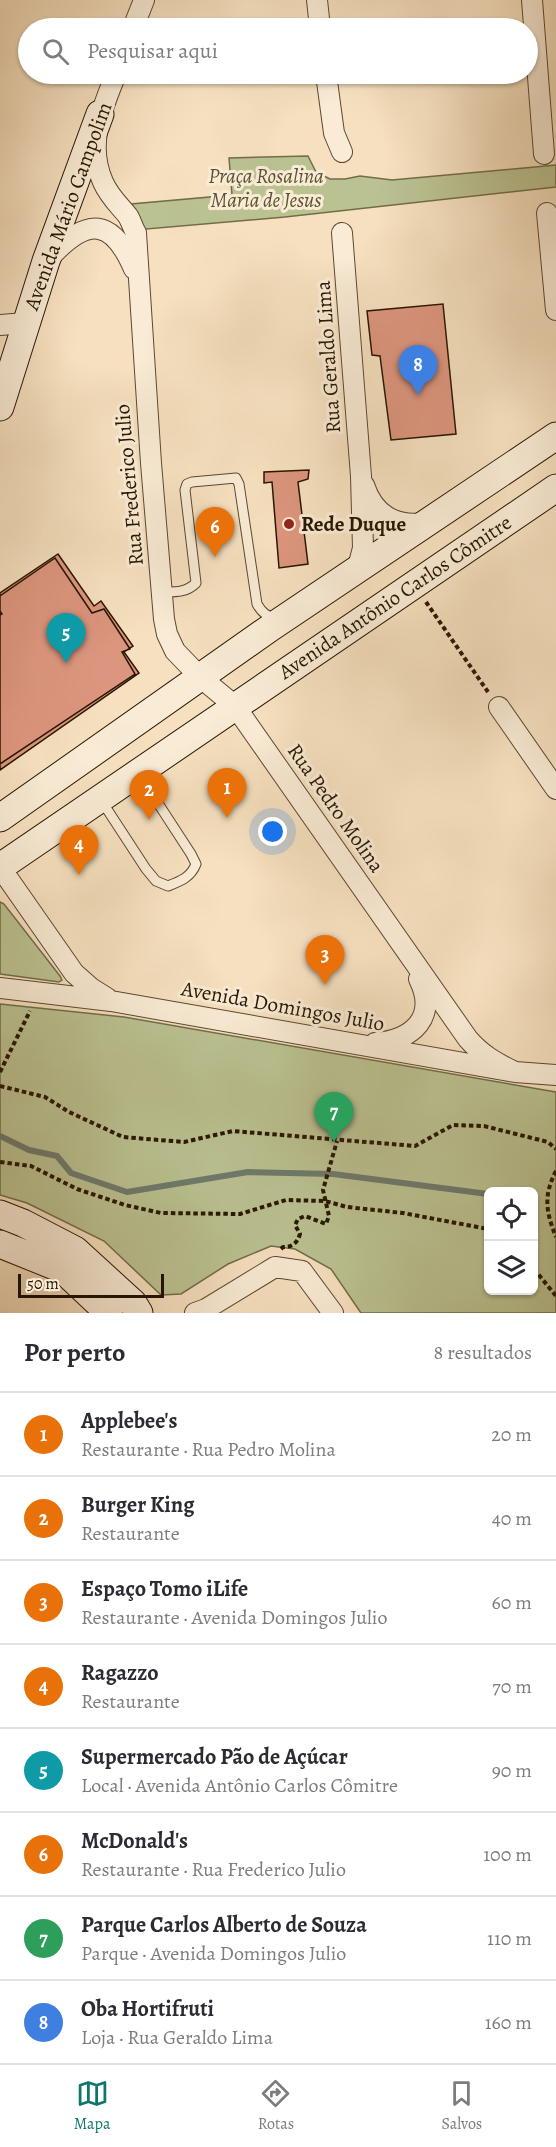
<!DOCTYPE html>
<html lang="pt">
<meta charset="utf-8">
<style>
body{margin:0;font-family:Alegreya,serif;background:#f7f7f7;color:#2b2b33}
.controls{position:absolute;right:18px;bottom:18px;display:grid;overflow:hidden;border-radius:9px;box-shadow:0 2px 4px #0004}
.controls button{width:54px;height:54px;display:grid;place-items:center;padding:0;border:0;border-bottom:2px solid #e1e1e2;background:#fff;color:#2b2b33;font:30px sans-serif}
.scale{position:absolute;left:18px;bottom:15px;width:146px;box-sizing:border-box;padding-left:6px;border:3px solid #281600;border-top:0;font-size:16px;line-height:21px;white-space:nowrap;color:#281600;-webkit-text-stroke:4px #f9ebd5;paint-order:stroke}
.you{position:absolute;left:273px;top:832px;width:21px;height:21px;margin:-15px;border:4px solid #fff;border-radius:50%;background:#1a73e8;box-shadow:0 0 0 9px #1a73e833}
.badge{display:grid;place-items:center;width:39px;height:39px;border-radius:50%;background:#0f766e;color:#fff;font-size:20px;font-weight:700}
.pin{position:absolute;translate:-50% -50px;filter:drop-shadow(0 2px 3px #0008)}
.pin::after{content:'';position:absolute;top:32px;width:21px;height:18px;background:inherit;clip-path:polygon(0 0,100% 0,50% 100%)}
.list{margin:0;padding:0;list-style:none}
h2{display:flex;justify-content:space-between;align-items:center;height:78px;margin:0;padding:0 24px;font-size:26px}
h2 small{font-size:20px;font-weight:400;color:#7c7c81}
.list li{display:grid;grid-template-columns:39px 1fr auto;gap:18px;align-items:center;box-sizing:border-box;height:84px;padding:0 24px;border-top:2px solid #e1e1e2}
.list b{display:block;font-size:22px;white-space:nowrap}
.list p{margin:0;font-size:20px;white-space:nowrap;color:#7c7c81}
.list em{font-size:20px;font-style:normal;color:#7c7c81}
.icon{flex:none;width:33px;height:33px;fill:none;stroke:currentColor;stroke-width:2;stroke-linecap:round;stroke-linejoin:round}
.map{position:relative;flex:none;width:556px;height:1313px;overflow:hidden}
.search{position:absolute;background:#fff;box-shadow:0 2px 4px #0004;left:18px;right:18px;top:18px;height:66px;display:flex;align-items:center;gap:15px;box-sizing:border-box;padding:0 21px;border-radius:33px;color:#7c7c81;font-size:22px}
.sheet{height:750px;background:#fff}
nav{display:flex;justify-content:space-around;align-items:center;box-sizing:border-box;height:84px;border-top:2px solid #e1e1e2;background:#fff;font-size:16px;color:#7c7c81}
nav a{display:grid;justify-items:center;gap:3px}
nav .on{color:#0f766e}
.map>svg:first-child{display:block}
.green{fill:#bbc292;stroke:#726c49;stroke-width:1.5;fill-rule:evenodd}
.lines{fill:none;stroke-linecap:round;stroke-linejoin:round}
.stream{stroke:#6e7a6c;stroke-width:6}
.building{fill:#dc957e;stroke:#281600;stroke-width:1.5}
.lane-casing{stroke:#5c4830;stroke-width:11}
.street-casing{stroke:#5c4830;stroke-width:22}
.secondary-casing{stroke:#281600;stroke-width:29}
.path{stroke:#281600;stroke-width:4;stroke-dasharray:4.5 3;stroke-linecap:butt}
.lane{stroke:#f9ebd5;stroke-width:9}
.street{stroke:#f9ebd5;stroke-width:20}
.secondary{stroke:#f9ebd5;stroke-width:27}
.poi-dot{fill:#8f2418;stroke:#f9ebd5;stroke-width:2}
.labels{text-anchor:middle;stroke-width:6;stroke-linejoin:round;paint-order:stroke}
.park-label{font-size:21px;font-style:italic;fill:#5b5233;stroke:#f9ebd5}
.street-label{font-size:21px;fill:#281600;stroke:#f9ebd5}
.poi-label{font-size:21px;font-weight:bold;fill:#281600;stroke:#f9ebd5;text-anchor:start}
</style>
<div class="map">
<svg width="556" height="1313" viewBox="0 0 556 1313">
<rect width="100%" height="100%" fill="#f6e0bf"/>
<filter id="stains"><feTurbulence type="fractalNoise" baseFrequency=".00333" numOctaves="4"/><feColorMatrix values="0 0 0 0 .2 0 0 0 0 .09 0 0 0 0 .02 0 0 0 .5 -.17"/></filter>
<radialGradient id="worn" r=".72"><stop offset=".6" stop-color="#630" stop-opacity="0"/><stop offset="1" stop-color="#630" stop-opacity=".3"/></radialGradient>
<!-- green -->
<path class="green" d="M308,156L316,172L330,179H345L360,176L392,180L556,165V187L285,217L135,230L131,204L232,195L229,158Z
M0,902L4,904L60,976L62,980L59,982L0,974Z
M0,1004L124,1017L556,1092V1313H361L331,1269L295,1249L271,1246L228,1264L181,1294L161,1295L104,1241L27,1203L0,1195ZM488,1192H534V1290H488Z"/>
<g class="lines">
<!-- stream -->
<path class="stream" d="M0,1136L29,1150L57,1156L71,1173L127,1192L248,1172L333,1174L488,1194"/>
</g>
<!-- building -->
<path class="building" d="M443,304L456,434L391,440L380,356L372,355L367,311Z
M309,470L308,479L298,482L308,564L279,568L272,482L264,483V472Z
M58,554L94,606L101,601L133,646L124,652L139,673L0,770V615L2,614L0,611V593Z
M55,558L92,613L104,609L130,649L122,652L135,674L0,764V596Z"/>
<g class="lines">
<!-- lane casing -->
<g class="lane-casing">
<path id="lane" d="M162,592C175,592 186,593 196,583L185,490L187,484L192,482L236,478L239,484L257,604C262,613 267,616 276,619
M101,800L146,869L156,881L168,886C181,881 191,877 196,864L191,854L139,774"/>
</g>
<!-- street casing -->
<g class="street-casing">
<path id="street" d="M317,0L320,28
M532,0L544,154
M133,28L144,0
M116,74C102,109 86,144 103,182C109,196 119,205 128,216C131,221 133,228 136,233L151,463L164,619L167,634L175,651L200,677L235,706L468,1039C482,1055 496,1063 515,1072
M326,74L334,133L342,152
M547,213L556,310
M342,233L361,476L363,548L357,571
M51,256C88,217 112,218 134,269
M0,325L25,323
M364,485C374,516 396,527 426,523
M499,707L556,789
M0,867L74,973L91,988L107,998
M0,988L111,1001L515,1072L556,1075
M375,1043C413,1040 438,1017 419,979
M195,1313L206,1309L275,1267L302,1271L333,1313"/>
</g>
<!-- secondary casing -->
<g class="secondary-casing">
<path id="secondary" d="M0,407L46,261L100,114
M0,818L270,628L556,436
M0,867L556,488
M0,1214L23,1223L75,1250L133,1303L139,1313
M0,1244L62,1269L109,1313"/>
</g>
<!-- path -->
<path class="path" d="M426,602L488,692
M0,1072L30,1011
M0,1086L45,1097L69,1112L123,1137L184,1142L233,1131L415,1146L453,1125L484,1126L548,1142L556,1149
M0,1162L31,1166L77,1189L125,1205L161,1213L240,1214L286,1200L325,1201L347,1207L403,1213L488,1229
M556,1171C543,1196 546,1212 556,1237
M281,1249L283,1247C293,1247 297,1243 300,1234L295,1225L298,1219L305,1216L326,1224L329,1216L323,1190L337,1141
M534,1269L556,1296"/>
<!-- lane -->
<use href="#lane" class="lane"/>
<!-- street -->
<use href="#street" class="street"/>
<!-- secondary -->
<use href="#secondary" class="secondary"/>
</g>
<!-- markers -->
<circle class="poi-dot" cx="289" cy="524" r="6"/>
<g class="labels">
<!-- park labels -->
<g class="park-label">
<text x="266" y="183">Praça Rosalina<tspan x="266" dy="24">Maria de Jesus</tspan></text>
</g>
<!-- street labels -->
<g class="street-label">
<text transform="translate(68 206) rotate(-70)" y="7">Avenida Mário Campolim</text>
<text transform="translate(328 357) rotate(-94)" y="7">Rua Geraldo Lima</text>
<text transform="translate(129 485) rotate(-95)" y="7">Rua Frederico Julio</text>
<text transform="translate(395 597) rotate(-34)" y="7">Avenida Antônio Carlos Cômitre</text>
<text transform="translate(336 808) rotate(55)" y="7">Rua Pedro Molina</text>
<text transform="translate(283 1006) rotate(10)" y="7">Avenida Domingos Julio</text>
</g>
<!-- poi labels -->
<g class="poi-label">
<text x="301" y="531">Rede Duque</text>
</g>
</g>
<rect width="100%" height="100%" filter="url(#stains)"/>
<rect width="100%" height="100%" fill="url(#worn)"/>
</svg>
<div class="controls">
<button><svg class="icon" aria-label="locate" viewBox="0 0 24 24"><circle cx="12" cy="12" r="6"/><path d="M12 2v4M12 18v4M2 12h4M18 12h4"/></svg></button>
<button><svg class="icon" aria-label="layers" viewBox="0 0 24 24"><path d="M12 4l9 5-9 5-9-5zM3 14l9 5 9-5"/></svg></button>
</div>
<div class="scale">50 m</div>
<div class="you"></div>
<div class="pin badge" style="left:227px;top:818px;background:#e8710a">1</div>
<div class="pin badge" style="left:149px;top:820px;background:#e8710a">2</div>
<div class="pin badge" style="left:325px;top:985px;background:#e8710a">3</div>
<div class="pin badge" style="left:79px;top:875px;background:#e8710a">4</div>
<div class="pin badge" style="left:66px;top:663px;background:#0f9aa8">5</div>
<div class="pin badge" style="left:215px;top:557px;background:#e8710a">6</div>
<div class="pin badge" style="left:334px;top:1142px;background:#2e9e5b">7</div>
<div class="pin badge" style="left:418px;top:395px;background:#3f7fe0">8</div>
<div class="search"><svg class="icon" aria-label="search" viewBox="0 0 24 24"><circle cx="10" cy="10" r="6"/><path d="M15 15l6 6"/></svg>Pesquisar aqui</div>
</div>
<section class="sheet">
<h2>Por perto<small>8 resultados</small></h2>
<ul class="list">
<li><span class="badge" style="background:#e8710a">1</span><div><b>Applebee's</b><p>Restaurante · Rua Pedro Molina</p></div><em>20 m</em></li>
<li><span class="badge" style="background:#e8710a">2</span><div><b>Burger King</b><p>Restaurante</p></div><em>40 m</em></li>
<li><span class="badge" style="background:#e8710a">3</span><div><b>Espaço Tomo iLife</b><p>Restaurante · Avenida Domingos Julio</p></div><em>60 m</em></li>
<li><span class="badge" style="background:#e8710a">4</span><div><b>Ragazzo</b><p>Restaurante</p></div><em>70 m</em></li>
<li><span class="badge" style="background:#0f9aa8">5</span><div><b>Supermercado Pão de Açúcar</b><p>Local · Avenida Antônio Carlos Cômitre</p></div><em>90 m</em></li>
<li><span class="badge" style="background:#e8710a">6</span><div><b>McDonald's</b><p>Restaurante · Rua Frederico Julio</p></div><em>100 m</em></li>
<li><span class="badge" style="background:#2e9e5b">7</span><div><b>Parque Carlos Alberto de Souza</b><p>Parque · Avenida Domingos Julio</p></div><em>110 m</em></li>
<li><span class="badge" style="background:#3f7fe0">8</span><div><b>Oba Hortifruti</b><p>Loja · Rua Geraldo Lima</p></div><em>160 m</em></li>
</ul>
</section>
<nav>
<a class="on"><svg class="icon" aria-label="map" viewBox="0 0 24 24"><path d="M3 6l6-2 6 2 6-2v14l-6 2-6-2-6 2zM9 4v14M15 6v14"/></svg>Mapa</a>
<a><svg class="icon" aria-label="directions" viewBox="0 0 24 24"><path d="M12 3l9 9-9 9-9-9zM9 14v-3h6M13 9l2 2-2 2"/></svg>Rotas</a>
<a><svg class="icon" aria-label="saved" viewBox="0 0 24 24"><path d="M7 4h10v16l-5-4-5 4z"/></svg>Salvos</a>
</nav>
